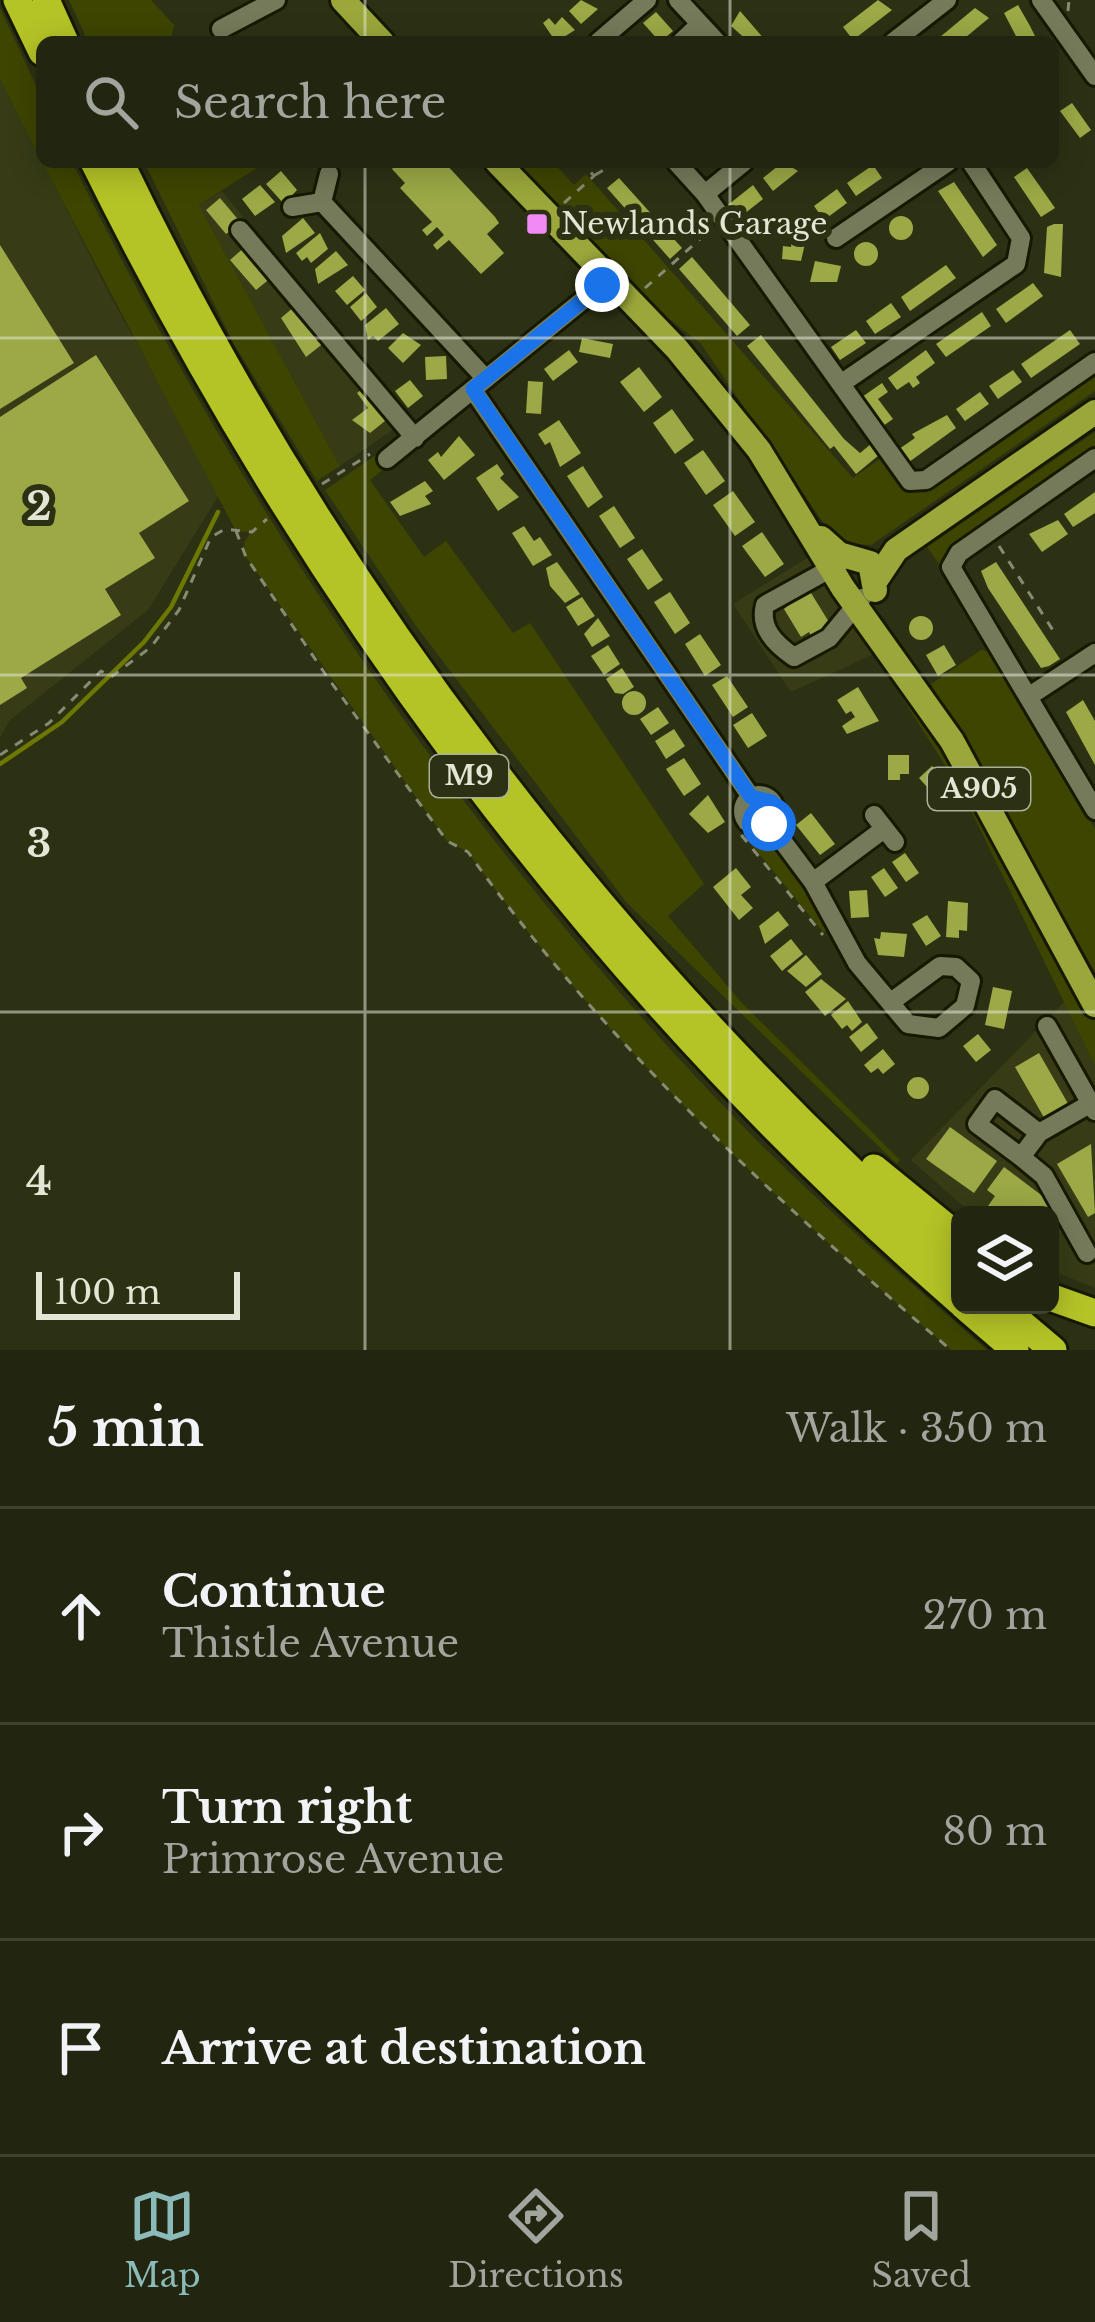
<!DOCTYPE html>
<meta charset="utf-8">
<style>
body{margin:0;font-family:"Libre Baskerville",serif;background:#2e311d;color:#f1f3f6}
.controls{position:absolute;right:36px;bottom:36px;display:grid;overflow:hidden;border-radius:18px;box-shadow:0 6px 30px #0003}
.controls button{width:108px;height:108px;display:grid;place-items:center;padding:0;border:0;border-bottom:3px solid #3f422f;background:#22250f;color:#f1f3f6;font:60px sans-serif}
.scale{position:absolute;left:36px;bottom:30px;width:204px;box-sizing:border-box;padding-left:12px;border:6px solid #e3e6d5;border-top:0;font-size:33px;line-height:42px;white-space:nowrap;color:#e3e6d5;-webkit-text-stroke:9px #2d3114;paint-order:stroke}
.stop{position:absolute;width:36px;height:36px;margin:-27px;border:9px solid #1a73e8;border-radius:50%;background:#fff}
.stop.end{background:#1a73e8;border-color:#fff;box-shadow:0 3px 12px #0008}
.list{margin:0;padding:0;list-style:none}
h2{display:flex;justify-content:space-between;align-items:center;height:156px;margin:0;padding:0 48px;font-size:51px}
h2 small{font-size:39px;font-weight:400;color:#a2a59e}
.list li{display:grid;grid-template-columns:78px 1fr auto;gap:36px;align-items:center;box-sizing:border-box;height:216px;padding:0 48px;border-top:3px solid #3f422f}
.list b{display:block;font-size:45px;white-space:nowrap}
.list p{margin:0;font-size:39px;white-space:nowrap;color:#a2a59e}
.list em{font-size:39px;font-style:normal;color:#a2a59e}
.icon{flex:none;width:66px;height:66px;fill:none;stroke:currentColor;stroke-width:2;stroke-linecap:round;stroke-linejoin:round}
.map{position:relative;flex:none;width:1095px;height:1350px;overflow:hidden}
.search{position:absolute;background:#22250f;box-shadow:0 6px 30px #0003;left:36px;right:36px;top:36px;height:132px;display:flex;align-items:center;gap:30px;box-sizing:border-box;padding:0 42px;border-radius:18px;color:#a2a59e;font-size:45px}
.sheet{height:804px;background:#22250f}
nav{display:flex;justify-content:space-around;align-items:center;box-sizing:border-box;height:168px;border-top:3px solid #3f422f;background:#22250f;font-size:33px;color:#a2a59e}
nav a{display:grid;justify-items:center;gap:6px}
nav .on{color:#8bbbb9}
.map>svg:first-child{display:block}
.built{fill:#373c16}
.green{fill:#3e4501}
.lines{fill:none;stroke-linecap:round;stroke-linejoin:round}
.stream{stroke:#6d7802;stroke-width:4.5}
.building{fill:#9ca946}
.minor-casing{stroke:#161900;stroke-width:24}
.major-casing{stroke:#161900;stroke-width:30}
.highway-casing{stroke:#161900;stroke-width:33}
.path{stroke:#878b74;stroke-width:3;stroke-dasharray:9 9;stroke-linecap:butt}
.minor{stroke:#757b5a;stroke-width:18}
.major{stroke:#9ba73b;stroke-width:24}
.highway{stroke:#b4c426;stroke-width:27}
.route{stroke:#1a73e8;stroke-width:15}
.grid{fill:none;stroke:#e3e6d5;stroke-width:3;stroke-opacity:0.55}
.poi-dot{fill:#f18af4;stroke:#2d3114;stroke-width:4.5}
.labels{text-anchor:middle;stroke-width:12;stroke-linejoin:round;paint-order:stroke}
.shield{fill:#2d3114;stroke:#acb09b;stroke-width:3}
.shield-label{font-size:27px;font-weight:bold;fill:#e3e6d5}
.poi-label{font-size:30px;fill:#e3e6d5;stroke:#2d3114;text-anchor:start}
.grid-label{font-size:39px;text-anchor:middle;font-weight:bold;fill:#e3e6d5;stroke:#2d3114;stroke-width:12;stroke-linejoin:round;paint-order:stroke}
</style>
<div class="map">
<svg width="1095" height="1350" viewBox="0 0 1095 1350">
<rect width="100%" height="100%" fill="#2d3114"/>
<!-- built -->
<path class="built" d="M0,79L111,297L220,493L148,610L10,720L0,738Z
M222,191L407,420L340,466L199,205Z
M812,555L874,654L791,692L733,604Z
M1066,1000L1095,1066V1288L1050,1270V1215H973L911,1160Z"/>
<!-- green -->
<path class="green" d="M69,0H151L174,25L170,42H88Z
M0,8L42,98V162L0,79Z
M42,162H72C242,506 450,817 714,1096C799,1187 894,1268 987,1350H951C776,1201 601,1040 468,852L447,841L246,557L244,543L251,532L236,531Z
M144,162H197L202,169L211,162H266L199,205L340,466L317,481L234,344Z
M515,162H536L542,168L553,162L574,185L586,174L853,478L880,459L911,487L1095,370V391L871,545L846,543L827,528L701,344L646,301Z
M1095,432V450L946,574L927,547Z
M376,455L385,468L370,480L424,557L446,541L513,633L530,623L704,884L668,916L741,1002L900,1160L897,1164L627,903L416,626L325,490Z
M981,650L989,651L1095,829V972L931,684Z
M898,691L912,698L969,787L1095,1016V1066L962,792Z
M762,832L800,878L828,930L823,932L743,834Z"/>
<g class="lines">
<!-- stream -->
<path class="stream" d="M0,764L62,722L144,642L171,607L218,512"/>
</g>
<!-- building -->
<path class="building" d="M581,0L598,9L581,24L569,11Z
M878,0L892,10L853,40L843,27Z
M1018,5L1030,26L1038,42H1019L1004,13Z
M975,8L989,18L960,42H944L940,37Z
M740,11L765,40L762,42H749L731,26Z
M656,12L673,31L660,42L643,23Z
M562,17L575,30L556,42L543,23L549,18L555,25Z
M1072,103L1091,130L1080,138L1060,111Z
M399,162H444L495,217L499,223L487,234L504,253L481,274L449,240L437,250L433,245L444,235L437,227L427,236L422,230L432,222L400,188L405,183L392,169Z
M783,162L798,171L773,191L763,178Z
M873,165L882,178L856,196L847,183Z
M1027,168L1055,208L1041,217L1014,177Z
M281,171L297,190L284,204L266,184Z
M619,178L682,248L670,259L607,188Z
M954,182L997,245L983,257L938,191Z
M260,185L275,202L255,216L242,199Z
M753,185L763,199L739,218L728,205Z
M837,189L847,203L824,220L814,206Z
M220,198L241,223L226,234L206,210Z
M889 228a12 12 0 1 1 24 0a12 12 0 1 1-24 0Z
M303,218L315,233L286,253L282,236Z
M794,221L810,222L801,261L782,259L783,246L791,247Z
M1054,224H1063L1061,277L1044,273L1047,227Z
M320,233L328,249L311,263L307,257L302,261L296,253Z
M854 254a12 12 0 1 1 24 0a12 12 0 1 1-24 0Z
M0,245L74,363L0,409Z
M246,246L272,277L256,290L230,260Z
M336,251L348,265L318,284L315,269Z
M692,257L750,325L737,336L679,269Z
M815,261L841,266L837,282H810Z
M946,265L956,278L910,311L901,297Z
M353,276L365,290L347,305L335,291Z
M1033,283L1043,296L1006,323L996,309Z
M366,293L377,307L361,321L350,307Z
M891,303L901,317L875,334L866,321Z
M295,306L325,342L306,357L281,318Z
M386,308L399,324L378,341L373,336L368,340L365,325Z
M982,312L991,326L946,357L936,344Z
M856,330L866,343L840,360L831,347Z
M1070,330L1080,344L1031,378L1021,364Z
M403,333L421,345L403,363L388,348Z
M761,335L844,439L860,453L871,444L879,455L856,474L834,446L830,449L747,346Z
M582,338L613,344L610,358L579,352Z
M569,350L578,362L553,381L544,369Z
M926,350L935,363L916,377L920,383L913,388L909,382L897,390L888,378Z
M96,355L189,501L139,533L155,558L105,589L121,615L21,678L27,688L0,705V417Z
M446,356L447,379L426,380L425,357Z
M639,367L662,397L644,412L620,382Z
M1013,370L1022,382L998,399L989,386Z
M410,380L423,396L408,408L395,391Z
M528,381L543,382L541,414L526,413Z
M882,383L888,392L878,399L893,419L883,426L862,397Z
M365,387L390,417L370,433L352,420L368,408L357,393Z
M980,392L989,404L965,421L956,409Z
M672,409L694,440L675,454L653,423Z
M947,415L956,428L909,462L899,449L915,438L912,434Z
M559,420L581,453L560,467L550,442L545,445L538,434Z
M459,436L475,455L444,480L428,460L438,452L441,457Z
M703,450L725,481L706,495L684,463Z
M497,464L504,474L500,478L519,497L498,511L476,478Z
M583,466L603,497L588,508L567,476Z
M425,481L433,491L425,496L431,504L400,516L390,502Z
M733,491L755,522L735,536L713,505Z
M1095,492V513L1073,527L1064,514Z
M614,506L635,538L620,548L599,516Z
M1058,520L1068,534L1042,552L1029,534Z
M524,526L534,541L540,537L552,555L533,566L512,533Z
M762,532L784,564L765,577L742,546Z
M642,549L663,580L648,590L627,559Z
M557,562L580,594L565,603L550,586L546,568Z
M996,562L1060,659L1049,666L1041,668L988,588L981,571Z
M808,588L832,627L813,639L809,632L801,637L784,609Z
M670,592L690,623L675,634L654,602Z
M582,597L595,616L578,626L566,607Z
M909 628a12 12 0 1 1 24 0a12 12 0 1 1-24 0Z
M598,618L610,636L592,647L584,634Z
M700,634L721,665L705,676L685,644Z
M608,645L620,664L604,675L591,656Z
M944,645L956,665L938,676L926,655Z
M622,668L634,687L623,694L615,693L606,679Z
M727,676L748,707L733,717L712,685Z
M858,687L879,721L847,734L842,726L855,717L851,711L846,714L837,700Z
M622 703a12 12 0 1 1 24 0a12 12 0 1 1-24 0Z
M1083,700L1095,721V765L1066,712Z
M658,707L669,723L651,735L640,719Z
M752,713L767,736L748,748L733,725Z
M674,729L685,746L666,759L655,741Z
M888,755H909V774H900V780H888Z
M684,758L701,784L684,796L666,769Z
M932,766L956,792L938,808L932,802L937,798L919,778Z
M708,795L725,822L708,833L689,814Z
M811,813L835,844L820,855L796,825Z
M905,853L919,873L906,882L892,862Z
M736,868L751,887L741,895L753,908L739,920L713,887Z
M884,868L898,888L885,897L871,877Z
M867,890L869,917L851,918L849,891Z
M948,901L968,903L967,931L959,930V938L946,937Z
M778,911L789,925L765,944L759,926Z
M927,915L941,936L926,946L912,924Z
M881,932L907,934L904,957L878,955L874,938L880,939Z
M791,939L803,954L782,971L770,956Z
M806,955L822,974L806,987L787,971Z
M821,979L846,999L825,1016L805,992Z
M993,987L1012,991L1004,1029L985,1025Z
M848,1001L862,1022L852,1031L847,1025L842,1029L831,1015Z
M867,1023L878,1038L861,1052L849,1037Z
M978,1034L991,1050L976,1062L963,1046Z
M883,1049L895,1064L883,1074L878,1068L871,1073L864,1065Z
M1039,1053L1070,1107L1046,1121L1015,1067Z
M907 1088a11 11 0 1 1 22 0a11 11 0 1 1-22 0Z
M950,1127L997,1161L974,1193L926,1159Z
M1091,1144L1095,1213L1088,1217L1057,1164Z
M1004,1167L1053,1204L1045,1215H1000L988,1206L995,1196L987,1190Z"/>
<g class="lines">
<!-- minor casing -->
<g class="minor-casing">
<path id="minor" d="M678,0L717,42
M1041,0L1095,76
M221,29L276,0
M598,42L647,0
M681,42L700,24
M893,42L947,0
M676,162L705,194L910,481L926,480L1095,362
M705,194L744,162
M322,202L486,379
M292,207L322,202L329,174
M240,230L415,438
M836,238L948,162
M842,383L1016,264L1021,238L971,162
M473,390L751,797
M1095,458L959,553L951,567L1095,810
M387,459L609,279
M839,564L765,605C759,628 775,644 794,657L829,638L862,598
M1028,697L1095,653
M743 811a16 16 0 1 1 32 0a16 16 0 1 1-32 0Z
M874,815L895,842
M769,823L813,882L857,963L908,1024L939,1028L965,1006L971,981L956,967L940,966L891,1002
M813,882L884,829
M1047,1026L1095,1111
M1021,1157L977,1124L995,1099L1039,1133
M1087,1253L1044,1176L1021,1157L1039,1133L1095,1101"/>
</g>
<!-- major casing -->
<g class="major-casing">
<path id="major" d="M343,0L382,42
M497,162L677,349L759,450L843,588L952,741L1095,1005
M821,538L839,554L870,563L875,590
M876,580L896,550L1095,412"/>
</g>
<!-- highway casing -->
<g class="highway-casing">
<path id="highway" d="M17,0L42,52
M46,0L65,42
M94,162C308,595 595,984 960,1302
M120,162C321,581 611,963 960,1270
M874,1168L960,1238
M1050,1297L1095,1313
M963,1305L1015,1350
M1000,1305L1053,1350"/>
</g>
<!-- path -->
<path class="path" d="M1068,11L1069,0
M595,175L617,162
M564,203L594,176L582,162
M645,288L709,231
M322,484L370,454
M236,531L246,557L328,678L447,841L468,852C601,1040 776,1201 951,1350
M999,546L1056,635
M0,755L49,723L101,671L111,677L151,647L179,610L211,537L225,529L252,532L267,519
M746,821L738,831L823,935"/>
<!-- minor -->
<use href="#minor" class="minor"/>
<!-- major -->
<use href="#major" class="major"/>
<!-- highway -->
<use href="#highway" class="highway"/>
</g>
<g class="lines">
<!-- route -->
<path class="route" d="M602,285L473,389L751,797L772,802L775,813L769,824"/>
</g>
<!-- grid -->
<path class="grid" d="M365,0V42M730,0V42M365,162V1350M730,162V1350M0,338H1095M0,675H1095M0,1012H1095"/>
<!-- markers -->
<rect class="poi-dot" x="525" y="212" width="24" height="24" rx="6"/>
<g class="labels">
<!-- shield labels -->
<g class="shield">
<rect x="430" y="755" width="78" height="42" rx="9"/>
<rect x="928" y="768" width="102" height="42" rx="9"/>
</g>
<g class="shield-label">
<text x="469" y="785">M9</text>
<text x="979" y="798">A905</text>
</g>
<!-- poi labels -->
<g class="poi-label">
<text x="561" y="234">Newlands Garage</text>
</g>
</g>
<g class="grid-label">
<text x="39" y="520">2</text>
<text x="39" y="857">3</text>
<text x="39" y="1195">4</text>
</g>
</svg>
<div class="controls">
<button><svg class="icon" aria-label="layers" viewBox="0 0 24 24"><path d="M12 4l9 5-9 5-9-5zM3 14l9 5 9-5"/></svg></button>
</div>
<div class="scale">100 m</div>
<div class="stop" style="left:769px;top:824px"></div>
<div class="stop end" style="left:602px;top:285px"></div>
<div class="search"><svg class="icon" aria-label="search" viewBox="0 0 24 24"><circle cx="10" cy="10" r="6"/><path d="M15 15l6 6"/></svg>Search here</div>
</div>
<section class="sheet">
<h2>5 min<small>Walk · 350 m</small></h2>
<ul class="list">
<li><svg class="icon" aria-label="ahead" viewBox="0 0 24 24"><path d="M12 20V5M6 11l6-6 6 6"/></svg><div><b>Continue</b><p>Thistle Avenue</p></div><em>270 m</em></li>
<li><svg class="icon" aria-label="right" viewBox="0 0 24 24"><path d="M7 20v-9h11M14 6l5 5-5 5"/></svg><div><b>Turn right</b><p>Primrose Avenue</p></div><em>80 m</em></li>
<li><svg class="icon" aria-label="arrive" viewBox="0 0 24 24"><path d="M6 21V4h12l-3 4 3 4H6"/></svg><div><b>Arrive at destination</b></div></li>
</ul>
</section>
<nav>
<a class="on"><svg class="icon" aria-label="map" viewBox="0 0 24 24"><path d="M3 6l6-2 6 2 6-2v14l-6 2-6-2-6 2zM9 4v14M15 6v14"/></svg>Map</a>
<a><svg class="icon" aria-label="directions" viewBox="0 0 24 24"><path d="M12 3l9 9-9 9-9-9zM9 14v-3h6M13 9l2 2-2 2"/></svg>Directions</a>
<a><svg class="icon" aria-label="saved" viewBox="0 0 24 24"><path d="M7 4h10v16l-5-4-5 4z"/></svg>Saved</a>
</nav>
